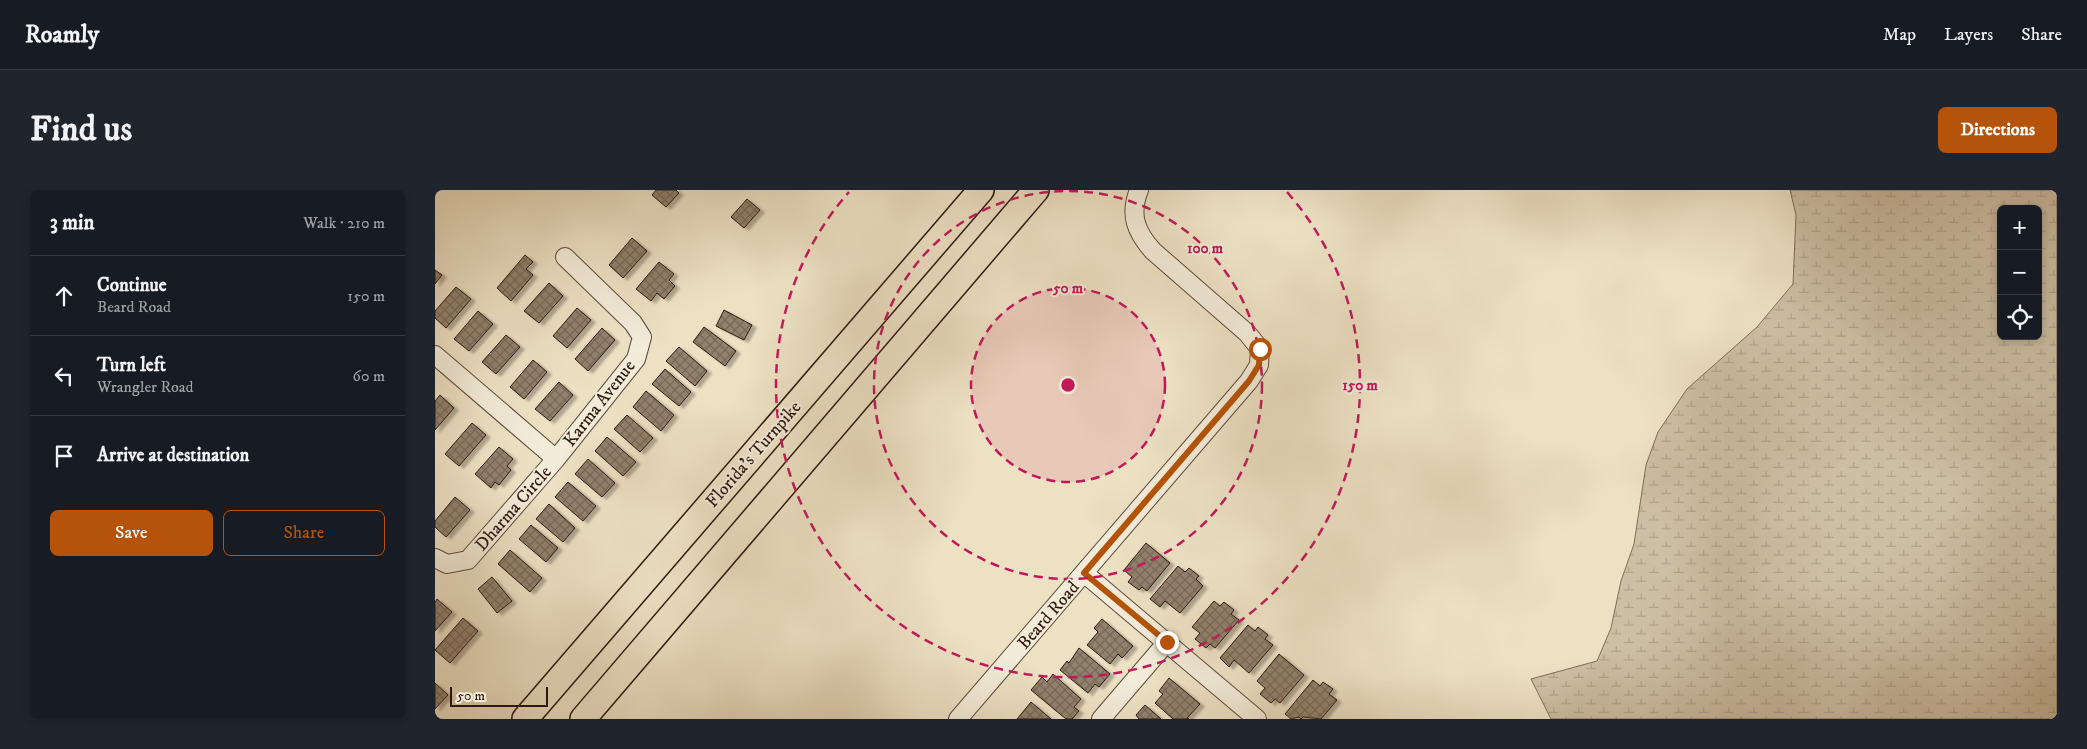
<!DOCTYPE html>
<meta charset="utf-8">
<style>
body{margin:0;font-family:"IM FELL DW Pica",serif;background:#20242c;color:#f1f3f6}
.controls{position:absolute;right:15px;top:15px;display:grid;overflow:hidden;border-radius:8px;box-shadow:0 2px 8px #0003}
.controls button{width:45px;height:45px;display:grid;place-items:center;padding:0;border:0;border-bottom:1px solid #363941;background:#171b24;color:#f1f3f6;font:25px sans-serif}
.scale{position:absolute;left:15px;bottom:12px;width:98px;box-sizing:border-box;padding-left:5px;border:2px solid #2e180f;border-top:0;font-size:14px;line-height:18px;white-space:nowrap;color:#2e180f;-webkit-text-stroke:4px #f3ecd9;paint-order:stroke}
.stop{position:absolute;width:15px;height:15px;margin:-11px;border:4px solid #b45309;border-radius:50%;background:#fff}
.stop.end{background:#b45309;border-color:#fff;box-shadow:0 1px 5px #0008}
.list{margin:0;padding:0;list-style:none}
h2{display:flex;justify-content:space-between;align-items:center;height:65px;margin:0;padding:0 20px;font-size:21px}
h2 small{font-size:16px;font-weight:400;color:#9ea1a6}
.list li{display:grid;grid-template-columns:32px 1fr auto;gap:15px;align-items:center;box-sizing:border-box;height:80px;padding:0 20px;border-top:1px solid #363941}
.list b{display:block;font-size:19px;white-space:nowrap}
.list p{margin:0;font-size:16px;white-space:nowrap;color:#9ea1a6}
.list em{font-size:16px;font-style:normal;color:#9ea1a6}
.actions{display:flex;gap:10px;padding:15px 20px}
.actions a{flex:1;padding:11px 0;border:1px solid #b45309;border-radius:8px;text-align:center;font-size:18px;color:#b45309}
.actions .main{background:#b45309;color:#fff}
.icon{flex:none;width:28px;height:28px;fill:none;stroke:currentColor;stroke-width:2;stroke-linecap:round;stroke-linejoin:round}
.map{position:relative;flex:none;width:1622px;height:529px;overflow:hidden;border-radius:8px}
header{display:flex;align-items:center;gap:30px;box-sizing:border-box;height:70px;padding:0 25px;background:#171b24;border-bottom:1px solid #363941}
header strong{font-size:24px}
nav{display:flex;gap:28px;margin-inline-start:auto;font-size:18px}
.intro{display:flex;align-items:center;justify-content:space-between;box-sizing:border-box;height:120px;padding:0 30px}
h1{margin:0;font-size:35px}
.button{padding:12px 22px;border-radius:8px;background:#b45309;color:#fff;font-size:18px;font-weight:700}
main{display:flex;gap:30px;padding:0 30px}
aside{flex:1;background:#171b24;border-radius:8px;box-shadow:0 2px 8px #0003}
.map>svg:first-child{display:block}
.wetland{fill:url(#wetland-marsh);stroke:#7e6c5a;fill-rule:evenodd}
.building{fill:url(#building-cross-hatch);stroke:#2e180f;filter:url(#shadow)}
.lines{fill:none;stroke-linecap:round;stroke-linejoin:round}
.minor-casing{stroke:#5e4a3c;stroke-width:20}
.highway-casing{stroke:#2e180f;stroke-width:28}
.minor{stroke:#f3ecd9;stroke-width:18}
.highway{stroke:#ede1c4;stroke-width:25}
.route{stroke:#b45309;stroke-width:6}
.ring{fill:none;stroke:#c2185b;stroke-width:2.5;stroke-dasharray:9 6}
.labels{text-anchor:middle;stroke-width:4;stroke-linejoin:round;paint-order:stroke}
.street-label{font-size:18px;fill:#2e180f;stroke:#f3ecd9}
.centre{fill:#c2185b;stroke:#f3ecd9;stroke-width:2.5}
.ring-label{font-size:15px;text-anchor:middle;font-weight:bold;fill:#c2185b;stroke:#f3ecd9;stroke-width:4;stroke-linejoin:round;paint-order:stroke}
</style>
<header>
<strong>Roamly</strong>
<nav><a>Map</a><a>Layers</a><a>Share</a></nav>
</header>
<div class="intro"><h1>Find us</h1><a class="button">Directions</a></div>
<main>
<aside>
<h2>3 min<small>Walk · 210 m</small></h2>
<ul class="list">
<li><svg class="icon" aria-label="ahead" viewBox="0 0 24 24"><path d="M12 20V5M6 11l6-6 6 6"/></svg><div><b>Continue</b><p>Beard Road</p></div><em>150 m</em></li>
<li><svg class="icon" aria-label="left" viewBox="0 0 24 24"><path d="M17 20v-9H6M10 6l-5 5 5 5"/></svg><div><b>Turn left</b><p>Wrangler Road</p></div><em>60 m</em></li>
<li><svg class="icon" aria-label="arrive" viewBox="0 0 24 24"><path d="M6 21V4h12l-3 4 3 4H6"/></svg><div><b>Arrive at destination</b></div></li>
</ul>
<div class="actions"><a class="main">Save</a><a>Share</a></div>
</aside>
<div class="map">
<svg width="1622" height="529" viewBox="0 0 1622 529">
<defs>
<pattern id="wetland-marsh" width="20" height="14" patternUnits="userSpaceOnUse" patternTransform="scale(1.25)"><rect width="20" height="14" fill="#cdbfa5"/><path d="M1 5h8M5 5V1M11 12h8M15 12V8" fill="none" stroke="#b0a38d"/></pattern>
<pattern id="building-cross-hatch" width="8" height="8" patternUnits="userSpaceOnUse" patternTransform="scale(1.25)"><rect width="8" height="8" fill="#91816d"/><path d="M0 0l8 8M0 8l8-8" fill="none" stroke="#776958"/></pattern>
<filter id="shadow"><feDropShadow dx="4.5" dy="2.5" stdDeviation="1" flood-color="#0004"/></filter>
</defs>
<rect width="100%" height="100%" fill="#ede1c4"/>
<filter id="stains"><feTurbulence type="fractalNoise" baseFrequency=".004" numOctaves="4"/><feColorMatrix values="0 0 0 0 .2 0 0 0 0 .09 0 0 0 0 .02 0 0 0 .5 -.17"/></filter>
<radialGradient id="worn" r=".72"><stop offset=".6" stop-color="#630" stop-opacity="0"/><stop offset="1" stop-color="#630" stop-opacity=".3"/></radialGradient>
<!-- wetland -->
<path class="wetland" d="M1355,0H1622V529H1116L1096,489L1162,471L1176,438L1186,391L1199,354L1211,275L1223,242L1252,199L1322,137L1358,94L1361,25ZM1566,19H1603V146H1566Z"/>
<!-- building -->
<path class="building" d="M221,0H241L244,3L231,17L217,5Z
M312,9L325,20L309,38L296,27Z
M197,48L212,61L188,88L174,75Z
M90,65L98,72L91,79L98,85L76,111L62,98Z
M224,72L239,84L234,90L240,96L229,109L222,103L216,111L201,99Z
M0,80L7,85L0,94Z
M114,93L128,106L104,133L89,121Z
M21,97L36,109L11,138L0,128V121Z
M142,118L156,130L132,158L118,146Z
M289,120L317,135L309,150L281,136Z
M43,121L58,134L34,161L19,149Z
M269,137L301,161L290,176L258,152Z
M167,138L180,150L153,181L140,169Z
M71,145L85,157L61,184L47,172Z
M244,157L272,181L260,196L231,171Z
M98,170L112,182L89,209L75,197Z
M230,179L256,202L244,216L217,194Z
M124,192L138,205L115,231L100,219Z
M211,201L239,225L226,241L198,217Z
M5,205L19,218L0,240V211Z
M192,225L218,248L205,262L179,239Z
M37,233L51,245L24,276L10,264Z
M172,247L201,272L188,286L160,261Z
M64,257L78,269L72,276L76,280L64,295L60,292L56,298L40,284Z
M153,269L180,293L167,307L140,284Z
M133,292L161,316L148,331L120,307Z
M20,307L35,320L11,347L0,337V331Z
M114,314L140,338L128,352L101,329Z
M96,335L123,358L111,372L84,349Z
M711,353L735,373L712,401L707,397L704,400L693,392L697,387L689,380Z
M75,360L107,388L95,402L63,374Z
M743,376L750,382L754,378L764,386L761,389L768,396L745,423L730,411L725,417L715,409Z
M57,387L77,411L62,423L43,399Z
M2,409L17,422L0,441V412Z
M779,411L785,416L789,412L799,420L796,424L804,430L780,458L775,454L771,458L760,449L765,443L757,437Z
M28,428L43,441L15,473L0,460Z
M667,429L698,456L687,468L683,464L675,474L652,455L663,442L659,438Z
M813,435L820,441L823,437L833,445L830,449L838,455L814,483L799,470L794,477L785,468Z
M644,458L675,484L664,497L660,494L653,503L625,480L632,471L634,473Z
M844,464L869,485L845,513L840,509L836,513L825,504L830,498L822,491Z
M618,484L646,509L639,517L644,521L637,529H631L596,500L607,487L612,492Z
M734,488L765,514L752,528L754,529H738L720,513L728,504L724,501Z
M878,490L885,496L888,492L898,499L894,504L902,510L886,529L868,527L866,529L864,527L856,529L850,524Z
M0,493L13,505L0,519Z
M596,512L616,529H582Z
M710,515L726,529H704L701,525Z"/>
<g class="lines">
<!-- minor casing -->
<g class="minor-casing">
<path id="minor" d="M0,165L121,269
M0,368L12,374L33,370L121,269L201,169L207,147L198,133L130,67
M649,383L822,529
M523,529L814,191L824,175L825,159L812,143L718,61C701,42 694,25 704,0
M666,529L732,452"/>
</g>
<!-- highway casing -->
<g class="highway-casing">
<path id="highway" d="M90,529L546,0
M148,529L601,0"/>
</g>
<!-- minor -->
<use href="#minor" class="minor"/>
<!-- highway -->
<use href="#highway" class="highway"/>
</g>
<g class="lines">
<!-- route -->
<path class="route" d="M732,452L649,383L814,191L824,175L825,159"/>
</g>
<!-- distance rings -->
<circle cx="633" cy="195" r="97" fill="#c2185b" fill-opacity=".12"/>
<g class="ring">
<circle cx="633" cy="195" r="97"/>
<circle cx="633" cy="195" r="194"/>
<path d="M852 2A292 292 0 1 1 414 2"/>
</g>
<g class="labels">
<!-- street labels -->
<g class="street-label">
<text transform="translate(164 213) rotate(-52)" y="6">Karma Avenue</text>
<text transform="translate(318 264) rotate(-49)" y="6">Florida's Turnpike</text>
<text transform="translate(78 318) rotate(-49)" y="6">Dharma Circle</text>
<text transform="translate(613 425) rotate(-49)" y="6">Beard Road</text>
</g>
</g>
<circle cx="633" cy="195" r="8" class="centre"/>
<g class="ring-label">
<text x="770" y="63">100 m</text>
<text x="633" y="103">50 m</text>
<text x="925" y="200">150 m</text>
</g>
<rect width="100%" height="100%" filter="url(#stains)"/>
<rect width="100%" height="100%" fill="url(#worn)"/>
</svg>
<div class="controls">
<button>+</button>
<button>−</button>
<button><svg class="icon" aria-label="locate" viewBox="0 0 24 24"><circle cx="12" cy="12" r="6"/><path d="M12 2v4M12 18v4M2 12h4M18 12h4"/></svg></button>
</div>
<div class="scale">50 m</div>
<div class="stop" style="left:825px;top:159px"></div>
<div class="stop end" style="left:732px;top:452px"></div>
</div>
</main>
